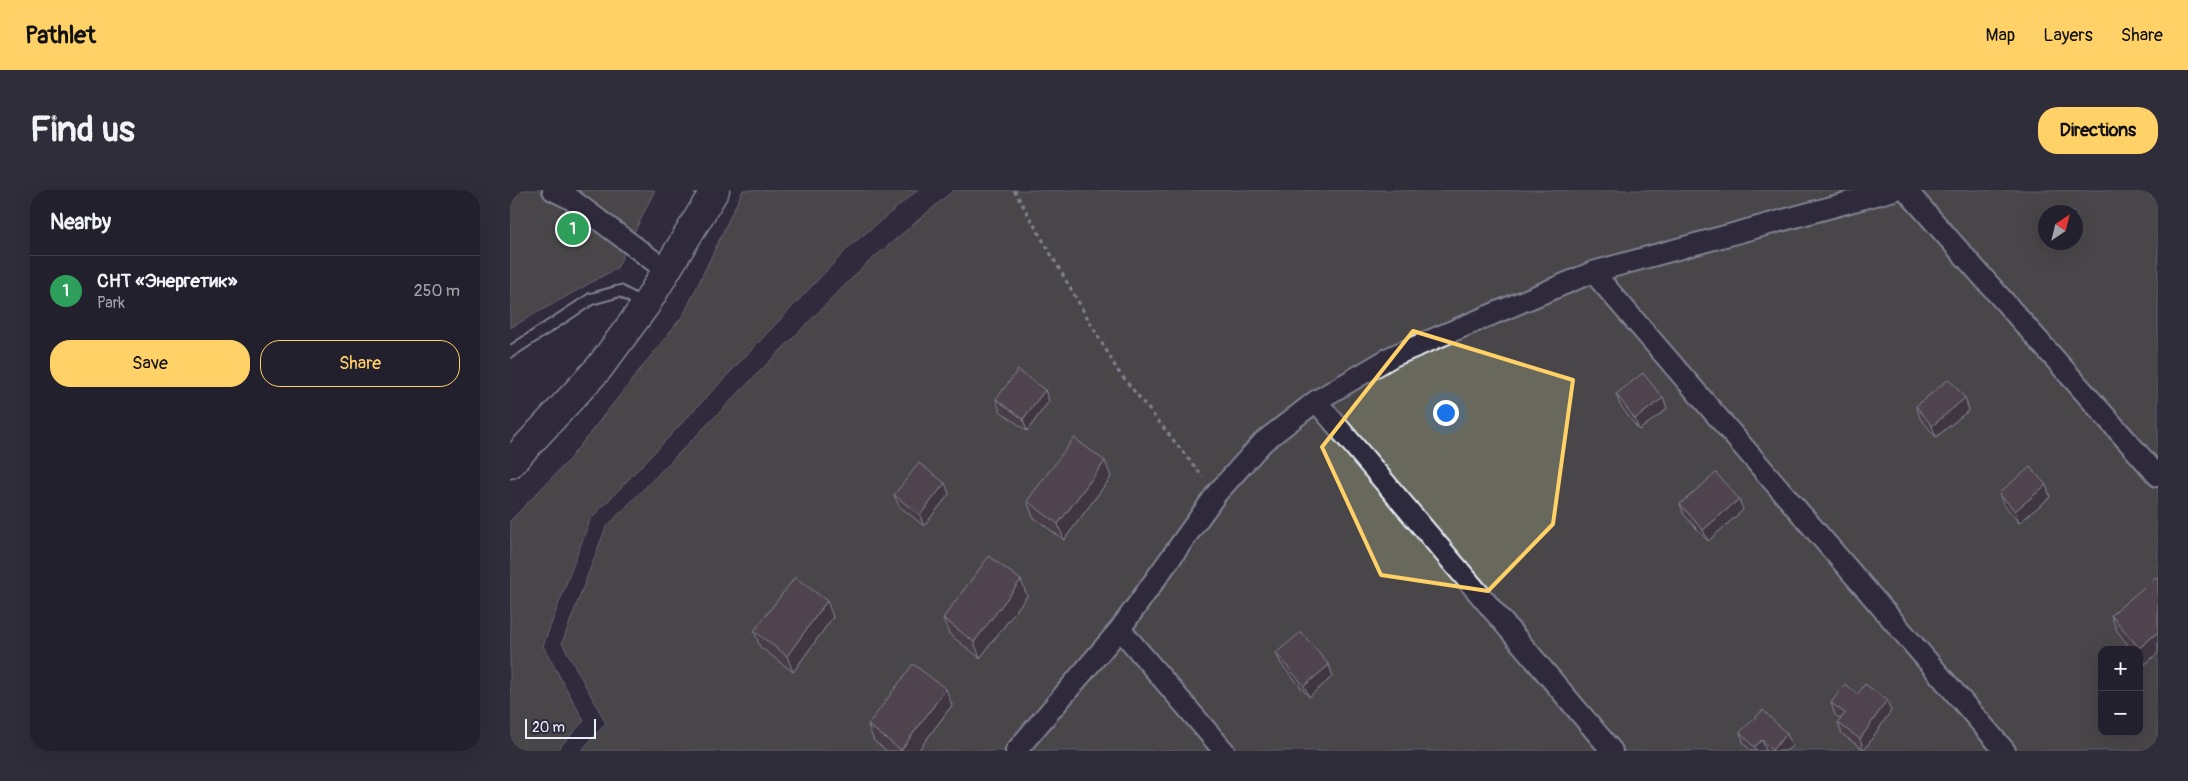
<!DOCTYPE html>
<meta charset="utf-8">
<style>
body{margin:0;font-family:Pangolin,sans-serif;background:#2f2d3a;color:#f1f3f6}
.controls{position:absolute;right:15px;bottom:15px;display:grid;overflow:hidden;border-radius:10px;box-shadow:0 5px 20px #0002}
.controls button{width:45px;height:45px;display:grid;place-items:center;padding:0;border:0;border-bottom:1px solid #403e4a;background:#23202e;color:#f1f3f6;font:25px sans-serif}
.compass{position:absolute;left:1528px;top:15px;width:45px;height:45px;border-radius:50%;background:#23202e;box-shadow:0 5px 20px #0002;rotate:35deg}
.scale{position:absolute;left:15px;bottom:12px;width:71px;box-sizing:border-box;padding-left:5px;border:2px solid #e8f1f8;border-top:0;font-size:14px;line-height:18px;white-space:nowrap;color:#e8f1f8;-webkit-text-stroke:4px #2f2a3d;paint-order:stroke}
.you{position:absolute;left:935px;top:222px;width:18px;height:18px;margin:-12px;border:4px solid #fff;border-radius:50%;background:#1a73e8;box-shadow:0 0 0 8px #1a73e833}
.badge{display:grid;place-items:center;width:32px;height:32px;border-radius:50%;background:#ffd166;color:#fff;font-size:16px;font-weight:700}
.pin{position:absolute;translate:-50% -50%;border:2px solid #fff;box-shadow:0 1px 5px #0006}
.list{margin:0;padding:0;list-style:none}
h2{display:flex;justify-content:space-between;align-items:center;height:65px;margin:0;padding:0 20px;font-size:21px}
h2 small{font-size:16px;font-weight:400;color:#a3a3aa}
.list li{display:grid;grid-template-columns:32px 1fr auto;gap:15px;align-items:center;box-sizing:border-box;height:70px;padding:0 20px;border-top:1px solid #403e4a}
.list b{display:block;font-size:19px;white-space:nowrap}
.list p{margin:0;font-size:16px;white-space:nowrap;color:#a3a3aa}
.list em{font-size:16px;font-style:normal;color:#a3a3aa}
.actions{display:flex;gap:10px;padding:15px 20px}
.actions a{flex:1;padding:11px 0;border:1px solid #ffd166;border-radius:20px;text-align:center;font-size:18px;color:#ffd166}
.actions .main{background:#ffd166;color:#111}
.map{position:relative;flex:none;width:1648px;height:561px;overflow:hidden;border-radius:20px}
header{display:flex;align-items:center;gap:30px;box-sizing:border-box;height:70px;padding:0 25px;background:#ffd166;color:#111}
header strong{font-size:24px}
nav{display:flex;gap:28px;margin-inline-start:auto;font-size:18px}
.intro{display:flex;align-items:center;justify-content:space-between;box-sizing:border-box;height:120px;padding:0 30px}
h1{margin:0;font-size:35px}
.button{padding:12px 22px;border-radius:20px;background:#ffd166;color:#111;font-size:18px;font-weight:700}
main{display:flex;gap:30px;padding:0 30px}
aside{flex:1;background:#23202e;border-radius:20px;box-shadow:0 5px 20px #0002}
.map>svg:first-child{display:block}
.green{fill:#67695b;stroke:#a8adaa;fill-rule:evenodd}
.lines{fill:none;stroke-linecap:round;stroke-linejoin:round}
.service-casing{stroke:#e8f1f8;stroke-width:14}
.minor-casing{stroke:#e8f1f8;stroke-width:24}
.secondary-casing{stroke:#e8f1f8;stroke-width:31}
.path{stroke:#e8f1f8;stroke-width:3;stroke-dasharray:4 4;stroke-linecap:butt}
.service{stroke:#2f2a3d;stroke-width:10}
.minor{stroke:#2f2a3d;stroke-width:20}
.secondary{stroke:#2f2a3d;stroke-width:28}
.wall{fill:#665457;stroke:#e8f1f8}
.shaded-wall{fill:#534547;stroke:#e8f1f8}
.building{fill:#776265;stroke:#e8f1f8}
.marked{fill:none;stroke:#ffd166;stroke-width:4;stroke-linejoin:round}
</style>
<header>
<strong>Pathlet</strong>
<nav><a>Map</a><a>Layers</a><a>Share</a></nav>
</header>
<div class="intro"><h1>Find us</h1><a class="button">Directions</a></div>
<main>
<aside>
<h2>Nearby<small></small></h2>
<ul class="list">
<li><span class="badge" style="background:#2e9e5b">1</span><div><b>СНТ «Энергетик»</b><p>Park</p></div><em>250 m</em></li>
</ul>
<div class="actions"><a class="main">Save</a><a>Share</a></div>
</aside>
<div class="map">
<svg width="1648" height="561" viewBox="0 0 1648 561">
<rect width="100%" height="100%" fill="#2f2a3d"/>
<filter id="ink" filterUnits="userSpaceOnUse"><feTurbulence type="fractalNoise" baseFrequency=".02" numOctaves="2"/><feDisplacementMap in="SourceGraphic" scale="10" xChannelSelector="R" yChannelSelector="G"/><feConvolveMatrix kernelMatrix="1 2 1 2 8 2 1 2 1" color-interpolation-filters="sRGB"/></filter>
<g filter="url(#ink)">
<!-- green -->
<path class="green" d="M0,0H145L107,78L0,138Z
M233,0H408L340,56L80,330L33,456L74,531L46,561H0V331L57,272L174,124Z
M444,0H1635L1648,13V561H71L96,533L52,453L96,337L355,75ZM1536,22H1566V52H1536ZM1592,460H1629V542H1592Z"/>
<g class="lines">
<!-- service casing -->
<g class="service-casing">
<path id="service" d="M0,162L81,109L110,101L135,115"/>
</g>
<!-- minor casing -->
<g class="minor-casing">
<path id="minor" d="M43,0L61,9L157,81
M1396,0L1648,286
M1083,82L1495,561
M806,211L1102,561
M610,439L714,561
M506,561L610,439L707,303L753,252L806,211L883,166L1083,82L1384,0"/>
</g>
<!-- secondary casing -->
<g class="secondary-casing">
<path id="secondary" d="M0,274L89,178L135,116L205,0"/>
</g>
<!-- path -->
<path class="path" d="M504,0L608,181L693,287"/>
<!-- service -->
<use href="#service" class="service"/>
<!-- minor -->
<use href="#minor" class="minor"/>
<!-- secondary -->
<use href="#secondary" class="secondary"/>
</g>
<!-- wall -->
<path class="wall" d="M535,200L539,211L517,241L490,221L486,209Z
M1106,204L1153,208L1157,219L1129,240L1110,215Z
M1455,208L1459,220L1426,247L1410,228L1406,216Z
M601,287L554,350L523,327L517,311Z
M1536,295L1540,307L1509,333L1493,314L1489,303Z
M439,304L414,336L389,316L384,305Z
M1170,314L1233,320L1198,351L1174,325Z
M1648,389V463L1635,474L1629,468V460H1622L1607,441L1601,425Z
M517,406L470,468L439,444L433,428Z
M323,427L283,482L250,457L244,441Z
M766,463L819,475L823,486L799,507L771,474Z
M1348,504L1381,521L1354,560L1332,544L1328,533L1331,529L1325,525L1321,513Z
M442,515L408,561H377L364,551L358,535Z
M1230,542L1277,544L1282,556L1276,561H1241L1234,554Z"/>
<!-- shaded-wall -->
<path class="shaded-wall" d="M535,200L539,211L517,241L513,229Z
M1153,208L1157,219L1129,240L1125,229Z
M1455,208L1459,220L1426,247L1422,236Z
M595,271L601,287L554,350L548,334Z
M435,293L439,304L414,336L410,325Z
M1536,295L1540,307L1509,333L1505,321Z
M1229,309L1233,320L1198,351L1193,340Z
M511,390L517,406L470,468L464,452Z
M317,411L323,427L283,482L277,466Z
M1648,442V463L1635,474L1629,458Z
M819,475L823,486L799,507L794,496Z
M436,499L442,515L408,561H392L391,560Z
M1377,510L1381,521L1354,560L1350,549Z
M1277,544L1282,556L1276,561H1262V560Z
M1252,550L1256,561H1246L1244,557Z"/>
<!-- building -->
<path class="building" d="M508,180L535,200L513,229L486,209Z
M1133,183L1153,208L1125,229L1106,204Z
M1439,189L1455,208L1422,236L1406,216Z
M564,248L595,271L548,334L517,311Z
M409,273L435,293L410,325L384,305Z
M1520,277L1536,295L1505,321L1489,303Z
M1206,283L1229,309L1193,340L1170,314Z
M479,366L511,390L464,452L433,428Z
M285,387L317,411L277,466L244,441Z
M1646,387L1648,389V442L1629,458L1601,425Z
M791,442L819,475L794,496L766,463Z
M403,474L436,499L391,560L358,535Z
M1335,494L1348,504L1355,494L1377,510L1350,549L1328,533L1335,523L1321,513Z
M1253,520L1277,544L1262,560L1252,550L1244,557L1230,542Z"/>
</g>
<!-- marked area -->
<path d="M0 0H1648V561H0ZM903,141L1063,190L1043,334L978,401L871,385L812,257Z" fill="#2f2a3d" fill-opacity=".55" fill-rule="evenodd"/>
<path class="marked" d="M903,141L1063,190L1043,334L978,401L871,385L812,257Z"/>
</svg>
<div class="controls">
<button>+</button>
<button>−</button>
</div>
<svg class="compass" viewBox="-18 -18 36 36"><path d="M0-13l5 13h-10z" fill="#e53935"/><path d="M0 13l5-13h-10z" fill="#a3a3aa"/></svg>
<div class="scale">20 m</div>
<div class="you"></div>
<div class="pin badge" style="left:63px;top:39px;background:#2e9e5b">1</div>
</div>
</main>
